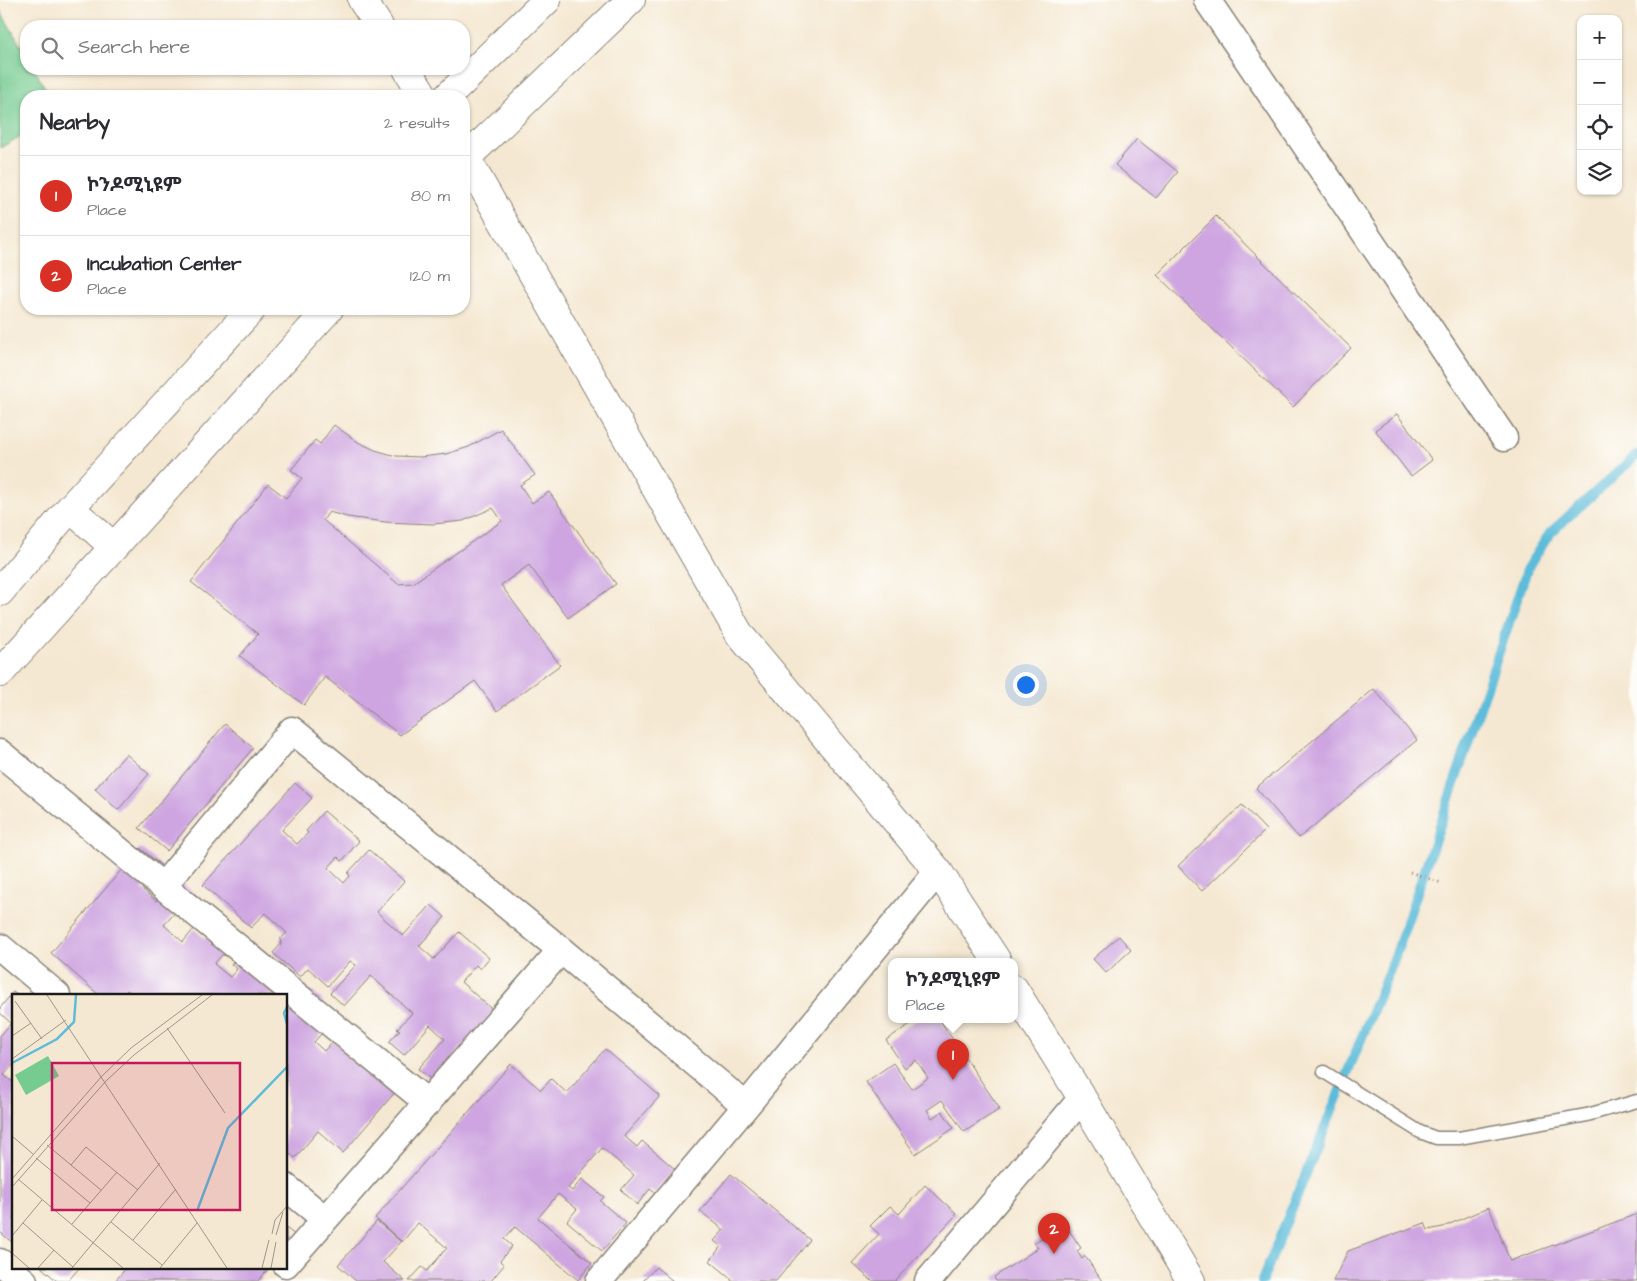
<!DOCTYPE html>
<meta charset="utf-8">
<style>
body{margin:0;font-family:"Architects Daughter","Noto Sans Ethiopic",sans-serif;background:#f7f7f7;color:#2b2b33}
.controls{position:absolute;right:15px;top:15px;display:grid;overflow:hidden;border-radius:10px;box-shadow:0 1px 4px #0004}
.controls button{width:45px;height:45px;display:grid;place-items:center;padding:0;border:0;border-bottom:1px solid #e1e1e2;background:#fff;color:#2b2b33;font:25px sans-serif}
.you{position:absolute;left:1025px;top:684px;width:18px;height:18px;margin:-12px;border:4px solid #fff;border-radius:50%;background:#1a73e8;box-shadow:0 0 0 8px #1a73e833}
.badge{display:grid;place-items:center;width:32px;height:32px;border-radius:50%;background:#d93025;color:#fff;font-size:16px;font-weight:700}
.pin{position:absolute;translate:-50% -41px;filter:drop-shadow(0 1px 2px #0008)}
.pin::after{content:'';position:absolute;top:26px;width:18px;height:15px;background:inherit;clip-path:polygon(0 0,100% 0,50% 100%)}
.popup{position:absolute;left:888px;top:958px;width:130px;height:65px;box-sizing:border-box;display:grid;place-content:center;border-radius:10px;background:#fff;filter:drop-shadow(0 1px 4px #0005);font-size:16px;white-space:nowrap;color:#7c7c81}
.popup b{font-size:19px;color:#2b2b33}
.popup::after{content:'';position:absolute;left:50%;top:100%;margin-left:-10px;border:10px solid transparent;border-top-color:#fff}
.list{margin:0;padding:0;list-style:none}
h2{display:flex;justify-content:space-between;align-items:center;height:65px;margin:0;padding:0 20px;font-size:21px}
h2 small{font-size:16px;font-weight:400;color:#7c7c81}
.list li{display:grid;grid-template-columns:32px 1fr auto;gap:15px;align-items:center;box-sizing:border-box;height:80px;padding:0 20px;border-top:1px solid #e1e1e2}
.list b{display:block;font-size:19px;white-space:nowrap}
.list p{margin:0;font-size:16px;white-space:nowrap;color:#7c7c81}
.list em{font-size:16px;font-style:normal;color:#7c7c81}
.icon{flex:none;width:28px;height:28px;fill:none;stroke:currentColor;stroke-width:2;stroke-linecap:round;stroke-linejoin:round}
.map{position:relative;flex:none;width:1637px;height:1281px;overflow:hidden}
.search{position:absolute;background:#fff;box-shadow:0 1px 4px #0004;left:20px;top:20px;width:450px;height:55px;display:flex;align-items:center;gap:12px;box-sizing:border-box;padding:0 18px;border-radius:20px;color:#7c7c81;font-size:19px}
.panel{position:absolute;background:#fff;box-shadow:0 1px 4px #0004;left:20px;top:90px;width:450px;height:225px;border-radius:20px}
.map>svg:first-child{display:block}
.green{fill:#75cb90;stroke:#487456}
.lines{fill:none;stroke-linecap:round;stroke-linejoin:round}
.stream{stroke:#5cbcda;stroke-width:10}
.building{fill:#cea5e1;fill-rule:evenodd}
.lane-casing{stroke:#888277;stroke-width:15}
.street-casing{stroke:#888277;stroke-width:29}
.secondary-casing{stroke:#888277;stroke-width:30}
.path{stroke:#888277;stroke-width:3;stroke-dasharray:1 4;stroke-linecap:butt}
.lane{stroke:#fff;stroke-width:12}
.street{stroke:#fff;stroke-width:26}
.secondary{stroke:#fff;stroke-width:28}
.inset-river{fill:none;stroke:#5cbcda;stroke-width:2.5}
.inset-road{fill:none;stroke:#9e9689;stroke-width:1}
.view{fill:#c2185b;fill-opacity:0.15;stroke:#c2185b;stroke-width:2.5}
.inset-edge{fill:none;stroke:#1c1c1c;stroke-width:2.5}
</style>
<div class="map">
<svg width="1637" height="1281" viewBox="0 0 1637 1281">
<rect width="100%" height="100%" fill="#fdfcf7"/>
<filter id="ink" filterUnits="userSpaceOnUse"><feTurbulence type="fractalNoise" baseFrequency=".02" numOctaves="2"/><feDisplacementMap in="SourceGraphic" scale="10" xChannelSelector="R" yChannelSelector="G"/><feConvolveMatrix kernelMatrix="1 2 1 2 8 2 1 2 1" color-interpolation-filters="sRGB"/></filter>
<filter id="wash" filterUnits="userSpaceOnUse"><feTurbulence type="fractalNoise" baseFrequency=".0096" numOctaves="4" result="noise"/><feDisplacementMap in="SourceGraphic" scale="20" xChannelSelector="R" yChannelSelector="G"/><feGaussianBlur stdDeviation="1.12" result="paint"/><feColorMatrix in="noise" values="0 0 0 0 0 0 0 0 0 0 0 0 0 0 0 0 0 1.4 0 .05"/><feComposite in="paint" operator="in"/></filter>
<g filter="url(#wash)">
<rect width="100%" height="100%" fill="#f5e8d2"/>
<!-- green -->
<path class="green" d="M0,10L26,55V69H34L50,96H26V133L0,148Z"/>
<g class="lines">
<!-- stream -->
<path class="stream" d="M1262,1281L1396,954L1528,567L1550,533L1637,455"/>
</g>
<g id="blocks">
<!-- building -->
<path class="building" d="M1137,139L1178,172L1156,198L1115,165Z
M1216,216L1351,348L1293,407L1157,275Z
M1397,414L1432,460L1411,476L1375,430Z
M334,425L358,442L375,450L396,456L421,457L446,454L469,447L501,429L535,475L520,485L532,503L549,492L616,584L568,618L529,565L501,585L560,665L497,711L475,681L400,735L325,677L304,705L240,656L258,634L191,582L268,484L286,498L302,478L291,470L315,440L320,444ZM493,508L502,521L413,583L398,584L323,520L329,512L347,517L385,522L433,524L463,521Z
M1374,689L1417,740L1299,838L1256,788Z
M225,724L253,748L167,851L139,828Z
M126,754L149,774L118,810L95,789Z
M295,783L312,798L282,830L297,844L308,833L306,831L324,811L359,841L342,861L338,857L328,868L344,883L350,876L348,873L369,850L404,881L377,912L403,936L431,905L445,917L419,946L434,959L459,932L489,958L480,969L476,965L461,982L494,1011L432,1080L418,1069L445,1039L430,1025L404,1055L389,1042L400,1030L397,1029L412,1013L371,976L344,1006L330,993L356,965L350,961L328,986L308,968L300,977L273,953L281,944L280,939L287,933L265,913L251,928L203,885Z
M1242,805L1266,830L1202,891L1178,866Z
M140,848L162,866L142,889L156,901L176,878L199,898L185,914L179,908L164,925L183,942L194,929L204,938L211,940L244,937L228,956L222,955L214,964L230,977L237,969L231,964L252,941L322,1000L328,1026L314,1042L324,1051L333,1041L403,1083L343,1153L318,1131L295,1158L286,1151V1128L288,1126L286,1124V995H129L131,993L127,990L123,995H99L51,953Z
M1119,936L1131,950L1106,973L1093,959Z
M13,992L17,995H14V1064L4,1075L14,1083V1244L0,1232V1036L11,1023L0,1013V1008Z
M918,1019H939L1000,1109L964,1132L942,1100L927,1110L932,1118L942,1111L954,1128L915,1154L866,1082L893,1063L912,1089L928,1078L916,1060L905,1068L886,1040Z
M605,1049L660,1096L624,1136L637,1147L642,1141L676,1170L655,1193L650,1189L637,1205L621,1190L634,1175L602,1148L568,1188L572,1191L582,1179L604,1197L600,1201L626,1223L602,1251L567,1221L577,1209L558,1194L538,1218L592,1263L578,1280L515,1227L504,1239L512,1246L500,1261L504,1265L491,1281H409L422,1267L427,1271L447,1248L418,1223L402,1242L375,1218L511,1064L541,1090L551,1079L567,1093Z
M731,1174L810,1240L776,1281H731L732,1279L710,1261L721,1246L714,1241L724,1230L700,1211Z
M925,1185L957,1214L895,1281H872L852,1263L879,1234L870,1226L890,1206L899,1214Z
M1489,1207L1510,1261L1637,1214V1281H1333L1348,1251L1425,1223L1428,1230L1443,1227Z
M377,1221L401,1242L383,1262L405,1281H356L338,1265Z
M1064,1223L1081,1248L1077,1251L1082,1259L1085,1256L1102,1281H996L994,1277L1038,1248L1034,1243Z
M286,1228L296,1236L286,1248Z
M41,1267H80L68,1281H57Z
M127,1267H270L258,1281H115Z
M656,1267L673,1281H643Z"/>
</g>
</g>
<g filter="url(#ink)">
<use href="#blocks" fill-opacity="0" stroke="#888277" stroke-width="1"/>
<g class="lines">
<!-- lane casing -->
<g class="lane-casing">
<path id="lane" d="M1324,1072L1420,1132L1436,1138H1459L1587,1115L1637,1101"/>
</g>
<!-- street casing -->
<g class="street-casing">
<path id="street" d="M1207,0L1504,438
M0,753L428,1103
M163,886L292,730L561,950L746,1106
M0,947L57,995
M286,1187L325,1219
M0,1262L24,1281
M286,1264L561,950
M599,1281L746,1106L938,871
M928,1281L1082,1098"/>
</g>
<!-- secondary casing -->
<g class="secondary-casing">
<path id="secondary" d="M362,0L379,26
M407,69L424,96
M448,96L547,0
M464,154L740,635L938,871L997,961
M464,160L631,0
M70,508L114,547
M0,592L70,508L252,309
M0,673L329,309
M1014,989L1082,1098L1191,1281"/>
</g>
<!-- path -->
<path class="path" d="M1410,872L1441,883"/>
<!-- lane -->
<use href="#lane" class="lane"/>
<!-- street -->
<use href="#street" class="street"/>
<!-- secondary -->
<use href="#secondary" class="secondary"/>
</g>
</g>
<!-- overview -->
<g transform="translate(12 994)">
<rect width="275" height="275" fill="#f5e8d2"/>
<path d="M36,62L47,82L14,101L3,81Z" fill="#75cb90"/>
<path class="inset-river" d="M275,13L272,19L275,30M0,69L45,45L62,28L64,1M185,217L216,134L275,73"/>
<path class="inset-road" d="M35,1L215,274M3,7L30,45M155,34L213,119M0,42L19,29M0,65L54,26M0,142L21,160M35,151L89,196M24,164L78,209M59,171L74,153L126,196M0,185L90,82L119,54L190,1M6,185L111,274M0,193L94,87L122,61L200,1M99,228L150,271M11,229L61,273M60,230L105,178M260,240L263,226L275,212M264,241L271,218M0,242L30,206M121,246L164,195M0,259L17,274M26,274L42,256M60,274L148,169M148,274L185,229M250,274L257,246M259,274L264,248"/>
<path class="view" d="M40,69H228V216H40Z"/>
<rect width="275" height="275" class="inset-edge"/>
</g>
</svg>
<div class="controls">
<button>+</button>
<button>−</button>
<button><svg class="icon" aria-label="locate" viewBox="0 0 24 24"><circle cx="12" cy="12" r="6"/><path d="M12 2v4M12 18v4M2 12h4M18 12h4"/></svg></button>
<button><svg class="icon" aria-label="layers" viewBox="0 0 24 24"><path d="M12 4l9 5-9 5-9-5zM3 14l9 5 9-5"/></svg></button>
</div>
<div class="you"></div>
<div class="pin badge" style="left:953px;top:1080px">1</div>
<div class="popup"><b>ኮንዶሚኒዩም</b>Place</div>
<div class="pin badge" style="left:1054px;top:1254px">2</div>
<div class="search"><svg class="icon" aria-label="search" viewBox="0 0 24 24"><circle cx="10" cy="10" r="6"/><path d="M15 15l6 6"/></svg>Search here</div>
<section class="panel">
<h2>Nearby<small>2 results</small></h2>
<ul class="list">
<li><span class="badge">1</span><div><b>ኮንዶሚኒዩም</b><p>Place</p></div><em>80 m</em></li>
<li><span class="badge">2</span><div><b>Incubation Center</b><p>Place</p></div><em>120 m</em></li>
</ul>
</section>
</div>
